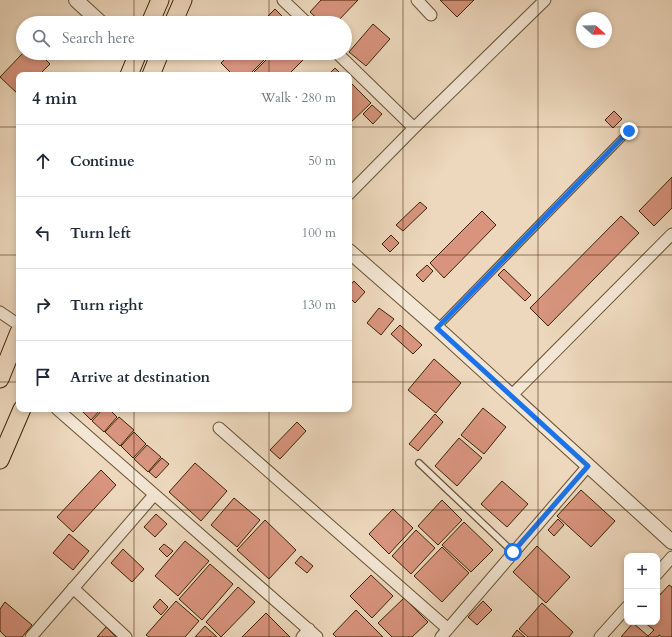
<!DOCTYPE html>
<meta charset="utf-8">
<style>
body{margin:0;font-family:Cardo,serif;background:#f6f6f7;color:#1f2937}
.controls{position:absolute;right:12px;bottom:12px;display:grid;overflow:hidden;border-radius:8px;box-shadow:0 2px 6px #0003}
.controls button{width:36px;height:36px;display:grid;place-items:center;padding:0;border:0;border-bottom:1px solid #e0e1e3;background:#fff;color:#1f2937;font:20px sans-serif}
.compass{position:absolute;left:576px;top:12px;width:36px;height:36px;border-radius:50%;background:#fff;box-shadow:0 2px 6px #0003;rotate:110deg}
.stop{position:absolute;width:12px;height:12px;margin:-9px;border:3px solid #1a73e8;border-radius:50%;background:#fff}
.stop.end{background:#1a73e8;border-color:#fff;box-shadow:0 1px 4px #0008}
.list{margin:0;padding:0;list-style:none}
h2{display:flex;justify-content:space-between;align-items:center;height:52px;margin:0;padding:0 16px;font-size:17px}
h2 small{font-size:13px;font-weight:400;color:#747a83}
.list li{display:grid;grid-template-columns:26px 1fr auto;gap:12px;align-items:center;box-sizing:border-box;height:72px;padding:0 16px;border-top:1px solid #e0e1e3}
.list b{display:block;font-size:15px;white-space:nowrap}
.list em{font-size:13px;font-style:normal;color:#747a83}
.icon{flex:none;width:22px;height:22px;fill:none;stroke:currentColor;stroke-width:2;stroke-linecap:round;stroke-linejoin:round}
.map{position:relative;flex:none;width:672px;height:637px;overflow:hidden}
.search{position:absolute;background:#fff;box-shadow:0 2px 6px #0003;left:16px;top:16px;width:336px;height:44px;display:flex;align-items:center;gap:10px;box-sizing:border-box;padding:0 14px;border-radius:22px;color:#747a83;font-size:15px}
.panel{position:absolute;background:#fff;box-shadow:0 2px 6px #0003;left:16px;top:72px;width:336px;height:340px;border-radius:8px}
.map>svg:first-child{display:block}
.building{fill:#d8947e;stroke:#3a2503}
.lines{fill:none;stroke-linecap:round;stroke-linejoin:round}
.service-casing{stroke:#675232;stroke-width:8}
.minor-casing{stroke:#675232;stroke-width:13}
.tertiary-casing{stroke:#675232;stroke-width:16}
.primary-casing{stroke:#3a2503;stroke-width:19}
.service{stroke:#f3e6d4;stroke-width:5.5}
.minor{stroke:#f3e6d4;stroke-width:11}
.tertiary{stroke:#f3e6d4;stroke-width:14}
.primary{stroke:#edd8bd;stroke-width:17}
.route{stroke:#1a73e8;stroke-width:5}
.grid{fill:none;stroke:#3a2503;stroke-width:1;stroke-opacity:0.55}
</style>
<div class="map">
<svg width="672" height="637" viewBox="0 0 672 637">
<rect width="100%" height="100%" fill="#edd8bd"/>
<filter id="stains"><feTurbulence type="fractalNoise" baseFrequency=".005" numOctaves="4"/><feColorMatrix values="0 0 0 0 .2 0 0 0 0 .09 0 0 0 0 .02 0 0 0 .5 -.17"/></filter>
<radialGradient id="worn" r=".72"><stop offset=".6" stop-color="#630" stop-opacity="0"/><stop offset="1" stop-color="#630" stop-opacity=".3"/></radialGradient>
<!-- building -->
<path class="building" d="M321,0H358L336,23H322L310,12Z
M440,0H474L457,17Z
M275,9L289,23H261Z
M373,24L390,39L366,66L349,52Z
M23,53H39L50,64L39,75H19V95L0,77Z
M231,53H271L249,75H233L221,63Z
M273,53H310L288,75H251Z
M335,68L342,75H328Z
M349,81L371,103L349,124Z
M372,105L382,114L373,124L363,114Z
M614,111L622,119L613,128L605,120Z
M672,177V208L654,226L639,211Z
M420,202L427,208L403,231L396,225Z
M482,211L496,225L444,278L430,263Z
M621,216L639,233L548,326L530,308Z
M391,235L399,243L390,252L382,244Z
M427,265L433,271L423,282L416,275Z
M504,269L531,295L525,301L498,275Z
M354,281L365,292L355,303L349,297V287Z
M379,308L394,319L381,335L367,323Z
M400,325L422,345L413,354L391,334Z
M434,359L461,383L436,413L408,390Z
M483,408L506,427L484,454L461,435Z
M80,409H101L91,420Z
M103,409H109L117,417L104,432L92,421Z
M435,414L443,422L418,451L409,444Z
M119,417L134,430L120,446L105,432Z
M297,422L306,431L280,459L270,450Z
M134,432L146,444L133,458L121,446Z
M459,438L482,458L457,486L435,466Z
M147,445L161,457L148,472L134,459Z
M162,458L169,464L156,478L149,472Z
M195,463L227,491L201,521L169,492Z
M101,470L116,485L73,532L57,517Z
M502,481L528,504L507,527L481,504Z
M581,490L615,521L591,547L557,516Z
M234,498L260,520L237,547L211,525Z
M442,500L462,520L438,545L418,526Z
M393,509L413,528L389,554L369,534Z
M156,514L167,524L155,537L144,527Z
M558,519L564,525L554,536L548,530Z
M265,520L296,550L269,579L237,550Z
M464,522L493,550L471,572L442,545Z
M416,530L435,548L411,574L392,556Z
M69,534L89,551L73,570L53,553Z
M185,541L209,561L178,596L155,576Z
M164,544L173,551L167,557L159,549Z
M537,546L570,577L546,603L513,572Z
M442,547L469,573L442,602L414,576Z
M123,549L144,569L132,582L111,563Z
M301,556L313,566L307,573L295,563Z
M210,564L233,584L202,620L179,599Z
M371,575L393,596L372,618L350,596Z
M669,585L672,587V637H662L659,635L658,637H621L633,623L648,636L654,630L644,622H657V598Z
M238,587L255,602L221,637L206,622Z
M404,598L428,622L412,637H392L378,623Z
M160,599L168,607L161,615L153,607Z
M176,601L199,621L185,637H149L146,635Z
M483,601L492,610L477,625L468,617Z
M5,602L32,625L22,637H6L0,631V609Z
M542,603L573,632L569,637H528L519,629Z
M356,610L383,637H336L333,634Z
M266,613L290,637H242Z
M205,626L217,637H195Z
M106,627L116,637H97Z
M517,630L525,637H512Z"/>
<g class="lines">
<!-- service casing -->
<g class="service-casing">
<path id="service" d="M438,327L629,131
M419,463L513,552"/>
</g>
<!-- minor casing -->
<g class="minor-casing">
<path id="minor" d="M283,0L307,23
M417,0L431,15
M337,53L414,128
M349,194L414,128L545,0
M0,312L19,325
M511,396L672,234
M57,409L317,637
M219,428L448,629
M657,574L672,557
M73,588L126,637
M31,637L154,495
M302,637L309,629
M441,637L588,466
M600,637L627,607"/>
</g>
<!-- tertiary casing -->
<g class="tertiary-casing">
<path id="tertiary" d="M76,0L101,23
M349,251L437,328L672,542"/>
</g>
<!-- primary casing -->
<g class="primary-casing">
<path id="primary" d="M150,23L160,0
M173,23L183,0
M129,75L138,53
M151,75L160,53
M0,379L19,332
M0,460L22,409"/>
</g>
<!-- service -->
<use href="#service" class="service"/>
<!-- minor -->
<use href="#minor" class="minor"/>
<!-- tertiary -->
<use href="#tertiary" class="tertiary"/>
<!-- primary -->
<use href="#primary" class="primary"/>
</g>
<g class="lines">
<!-- route -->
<path class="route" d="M513,552L588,466L437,328L629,131"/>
</g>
<!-- grid -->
<path class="grid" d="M134,0V23M269,0V23M403,0V637M538,0V637M134,53V75M269,53V75M0,127H19M349,127H672M0,255H19M349,255H672M0,382H19M349,382H672M134,409V637M269,409V637M0,510H672"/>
<rect width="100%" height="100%" filter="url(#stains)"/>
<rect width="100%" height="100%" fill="url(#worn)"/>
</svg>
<div class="controls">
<button>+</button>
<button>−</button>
</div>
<svg class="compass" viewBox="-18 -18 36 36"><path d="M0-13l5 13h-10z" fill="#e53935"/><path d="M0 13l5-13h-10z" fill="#747a83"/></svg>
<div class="stop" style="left:513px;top:552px"></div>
<div class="stop end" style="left:629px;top:131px"></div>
<div class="search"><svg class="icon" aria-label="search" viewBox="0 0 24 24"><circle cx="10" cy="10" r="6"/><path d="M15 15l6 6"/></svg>Search here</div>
<section class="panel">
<h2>4 min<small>Walk · 280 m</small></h2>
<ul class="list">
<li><svg class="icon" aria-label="ahead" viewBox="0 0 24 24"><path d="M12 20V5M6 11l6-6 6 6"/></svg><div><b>Continue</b></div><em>50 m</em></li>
<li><svg class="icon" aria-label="left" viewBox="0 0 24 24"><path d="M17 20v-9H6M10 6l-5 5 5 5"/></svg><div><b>Turn left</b></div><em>100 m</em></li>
<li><svg class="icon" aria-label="right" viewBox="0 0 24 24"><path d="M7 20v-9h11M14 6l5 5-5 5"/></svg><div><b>Turn right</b></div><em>130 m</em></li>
<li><svg class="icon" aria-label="arrive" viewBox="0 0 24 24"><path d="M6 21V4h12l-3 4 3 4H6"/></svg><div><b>Arrive at destination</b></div></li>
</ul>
</section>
</div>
